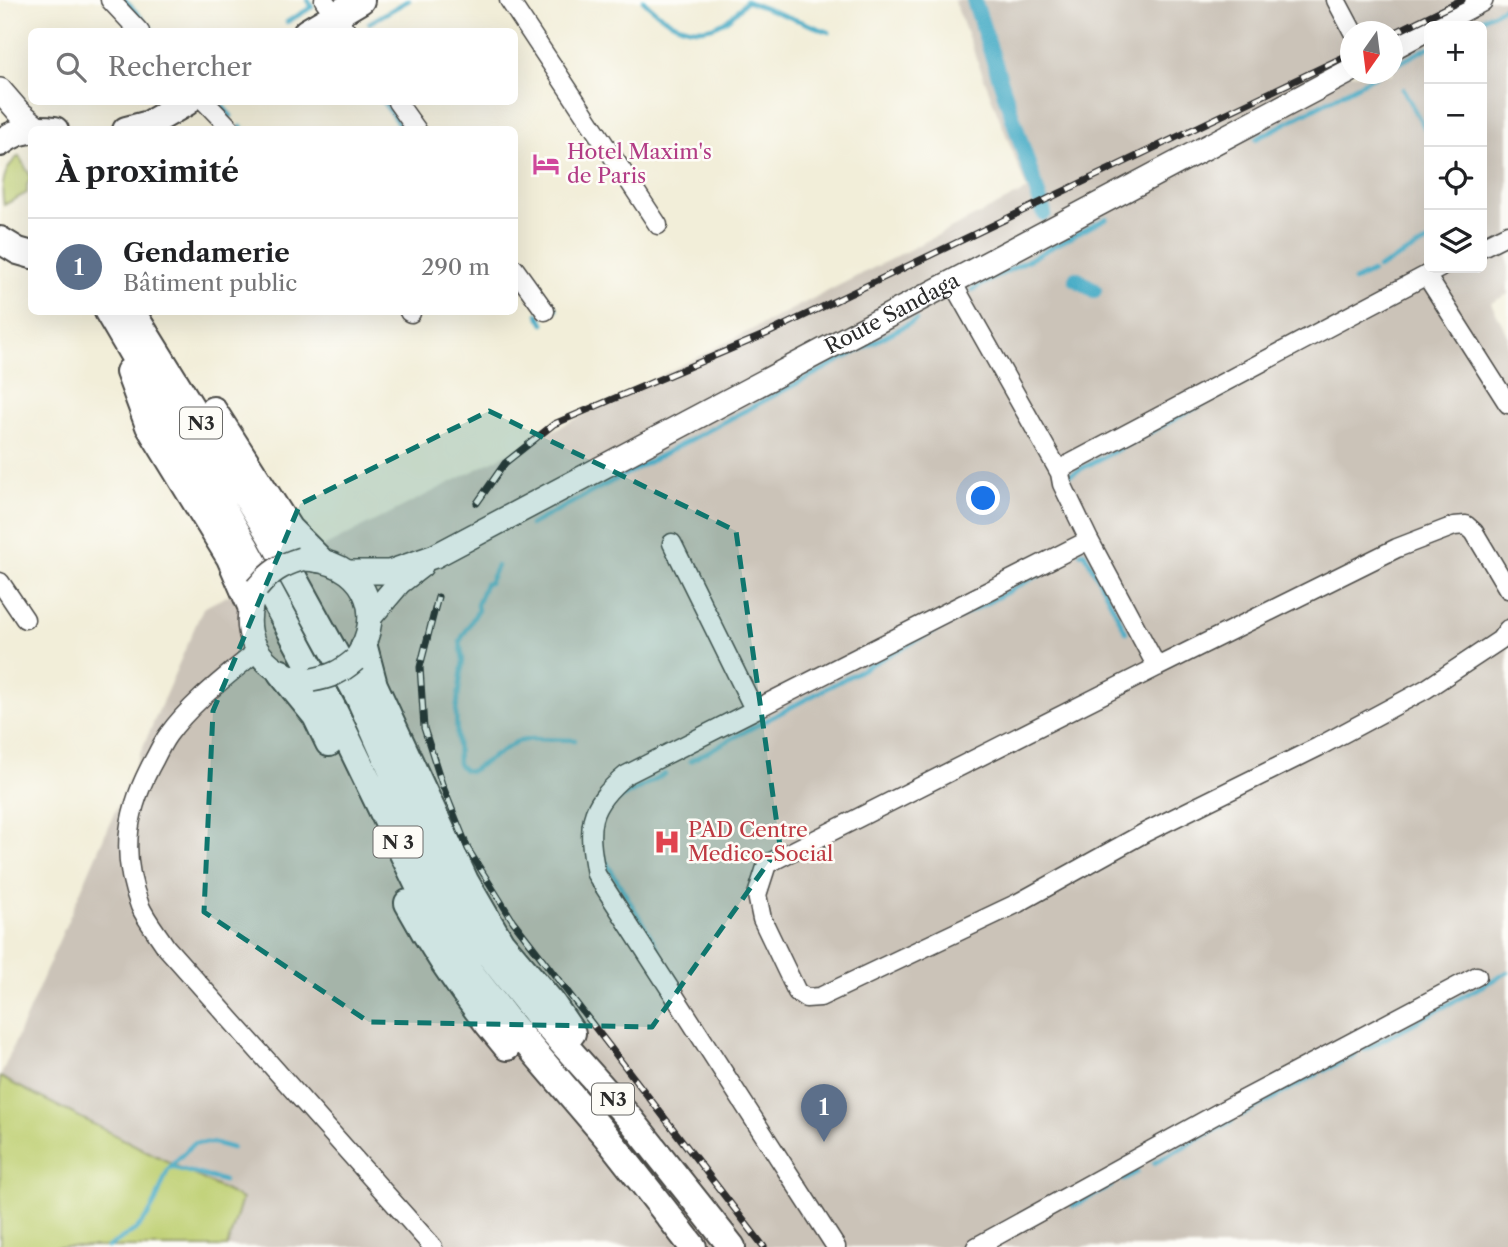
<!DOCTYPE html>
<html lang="fr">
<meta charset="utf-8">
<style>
body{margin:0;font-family:"Libre Caslon Text",serif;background:#f6f6f6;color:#202124}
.controls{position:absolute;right:21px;top:21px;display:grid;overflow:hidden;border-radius:10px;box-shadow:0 7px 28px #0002}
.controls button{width:63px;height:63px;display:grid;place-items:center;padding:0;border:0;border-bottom:2px solid #e0e0e0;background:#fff;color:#202124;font:35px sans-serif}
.compass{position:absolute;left:1340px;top:21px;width:63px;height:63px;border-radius:50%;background:#fff;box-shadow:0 7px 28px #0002;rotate:194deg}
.you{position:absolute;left:984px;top:499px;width:24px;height:24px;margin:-18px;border:5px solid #fff;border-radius:50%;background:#1a73e8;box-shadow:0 0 0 10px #1a73e833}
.badge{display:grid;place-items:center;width:46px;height:46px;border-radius:50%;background:#b5179e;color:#fff;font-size:23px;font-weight:700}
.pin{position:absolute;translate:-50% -58px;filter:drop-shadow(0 2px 4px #0008)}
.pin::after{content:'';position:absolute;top:37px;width:24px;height:21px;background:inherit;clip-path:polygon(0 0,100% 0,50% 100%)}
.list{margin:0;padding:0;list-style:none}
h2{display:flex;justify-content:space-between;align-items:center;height:91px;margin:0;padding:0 28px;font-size:30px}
h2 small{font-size:23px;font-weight:400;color:#757577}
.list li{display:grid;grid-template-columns:46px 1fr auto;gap:21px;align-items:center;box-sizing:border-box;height:98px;padding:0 28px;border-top:2px solid #e0e0e0}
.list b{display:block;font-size:26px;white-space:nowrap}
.list p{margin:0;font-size:23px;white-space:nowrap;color:#757577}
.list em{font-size:23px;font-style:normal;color:#757577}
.icon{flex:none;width:38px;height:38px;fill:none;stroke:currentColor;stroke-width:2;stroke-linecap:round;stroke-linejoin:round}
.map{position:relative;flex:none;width:1508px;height:1247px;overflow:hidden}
.search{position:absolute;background:#fff;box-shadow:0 7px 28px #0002;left:28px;top:28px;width:490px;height:77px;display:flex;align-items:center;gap:18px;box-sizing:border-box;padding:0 24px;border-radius:10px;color:#757577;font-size:26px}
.panel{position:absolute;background:#fff;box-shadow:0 7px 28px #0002;left:28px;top:126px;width:490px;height:189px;border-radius:10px}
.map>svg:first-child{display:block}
.industrial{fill:#cbc3b8;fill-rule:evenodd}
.green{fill:#becf71;stroke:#747d4e;stroke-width:2}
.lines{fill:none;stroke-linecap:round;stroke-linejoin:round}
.stream{stroke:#47acc6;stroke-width:4.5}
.canal{stroke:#47acc6;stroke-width:16}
.minor-casing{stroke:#494845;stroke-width:21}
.major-casing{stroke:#494845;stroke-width:26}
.highway-casing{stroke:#494845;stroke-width:30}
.minor{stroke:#fff;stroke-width:18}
.major{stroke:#fff;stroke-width:23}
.highway{stroke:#fff;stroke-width:26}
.rail-casing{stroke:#2b2b2b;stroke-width:7}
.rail{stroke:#fdfcf7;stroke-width:4.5;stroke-dasharray:13;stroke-linecap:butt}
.major-bridge-casing{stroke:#494845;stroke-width:26;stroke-linecap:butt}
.major-bridge{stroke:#fff;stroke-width:23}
.marked{fill:#0f766e;fill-opacity:0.2;stroke:#0f766e;stroke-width:5;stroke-dasharray:14 9;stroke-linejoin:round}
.labels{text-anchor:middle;stroke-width:5;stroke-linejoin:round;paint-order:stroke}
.shield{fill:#fdfcf7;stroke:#6a6a68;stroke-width:2}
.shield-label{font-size:19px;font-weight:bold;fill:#2b2b2b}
.hotel-label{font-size:21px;fill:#b23c85;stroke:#fdfcf7;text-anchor:start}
.street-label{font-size:21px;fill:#2b2b2b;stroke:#fdfcf7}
.health-label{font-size:21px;fill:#be3a42;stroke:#fdfcf7;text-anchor:start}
</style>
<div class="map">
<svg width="1508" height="1247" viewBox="0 0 1508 1247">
<rect width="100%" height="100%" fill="#fdfcf7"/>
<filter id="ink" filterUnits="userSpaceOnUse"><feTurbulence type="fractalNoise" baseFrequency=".0143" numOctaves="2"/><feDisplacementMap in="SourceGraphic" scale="14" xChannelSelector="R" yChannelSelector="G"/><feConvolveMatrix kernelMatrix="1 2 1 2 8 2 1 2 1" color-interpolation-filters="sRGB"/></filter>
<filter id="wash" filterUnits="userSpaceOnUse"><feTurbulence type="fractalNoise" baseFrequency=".00686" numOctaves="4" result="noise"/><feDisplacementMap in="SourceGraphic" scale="28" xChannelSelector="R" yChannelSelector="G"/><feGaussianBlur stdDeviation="1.57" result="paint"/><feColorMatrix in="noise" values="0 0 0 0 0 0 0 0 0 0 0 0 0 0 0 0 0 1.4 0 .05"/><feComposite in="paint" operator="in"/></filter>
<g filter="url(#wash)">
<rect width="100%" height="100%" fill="#f2eed9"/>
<!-- industrial -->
<path class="industrial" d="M954,0H1508V294L1491,303L1508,335V1247H227L242,1199L0,1077L203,608L1027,190ZM1429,26H1482V268H1429ZM1350,32H1392V74H1350Z"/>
<!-- green -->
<path class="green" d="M19,156L31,177L27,185V193L4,205C0,186 4,167 19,156Z
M0,1077L242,1199L227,1247H0Z"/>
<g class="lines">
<!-- stream -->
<path class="stream" d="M125,0L154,32
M643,0C677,34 714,43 746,1L829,32
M287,22L312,7L308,0
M369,23L409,0
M1469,26L1508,5
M1392,67L1429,47
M1403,89L1429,136
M383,102L403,130
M223,107L231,116
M241,127L243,130
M1256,139L1379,74
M514,253L556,309
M1378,268L1429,241
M1354,281L1372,272
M972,290L1107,218
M395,312L406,323
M538,314L544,324
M1066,477L1250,379
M530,525L916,320
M1080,553L1084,552L1126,632
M497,566L489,583L485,584L477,605L478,610L460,641L463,660L456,712L458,764L464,770L471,771L516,742L531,739L575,740
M690,761L1045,572
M601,819L614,802L665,774
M600,852L659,950
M1364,1050L1508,972
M1324,1071L1356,1054
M1242,1115L1318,1074
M1154,1163L1232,1121
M171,1167L224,1181
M1123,1180L1137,1172
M1073,1206L1111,1186
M108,1247L135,1230L147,1217L156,1201L168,1169L194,1143H214L232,1148"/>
<!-- canal -->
<path class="canal" d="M974,0L1044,213
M1076,279L1094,290"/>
</g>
</g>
<g filter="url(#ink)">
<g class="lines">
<!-- minor casing -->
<g class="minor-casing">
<path id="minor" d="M110,0L140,32
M324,0L347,32
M509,0L658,225
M1336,0L1353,32
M205,102L232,130
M397,102L417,130
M1482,247L1508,234
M514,268L545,311
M1426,275L1508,404
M952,282L1060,473L1062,484L1089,540L1157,667L767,864L757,895L762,919L797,992L806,998L820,997L1018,903L1146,832L1318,747L1426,689L1500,640L1508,629
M409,312L411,313
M1060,473L1064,467L1440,268
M672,543L754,709
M0,582L25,619
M257,651C226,677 192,702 168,735C163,742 159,750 155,758C127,808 119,852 140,906C146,920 158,934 166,947L433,1247
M1157,667L1397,548L1454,526L1466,525L1474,532L1508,589
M836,1247L596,874C587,826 587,807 626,775L1089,540
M976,1247L1224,1110L1477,976"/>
</g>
<!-- major casing -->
<g class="major-casing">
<g id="major">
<path d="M1432,26L1481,0"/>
<path d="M1392,48L1429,28"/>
<path d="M0,90L19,112L38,128"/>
<path d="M302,559C362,559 389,611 355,660"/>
<path id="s1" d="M348,572H389L435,556L1350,71"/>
<path d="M257,588C239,629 253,664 297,679"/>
<path d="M371,616L399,583L421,566"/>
</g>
</g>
<!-- highway casing -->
<g class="highway-casing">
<path id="highway" d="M307,32L361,0
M126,130L149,124L187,102
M0,143C16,130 35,127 55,130
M0,240L18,251L32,255
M108,312L245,546L333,709L425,899L470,972L512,1026L606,1136L693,1247
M132,312L270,535L359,697L444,888L489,954L534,1011L632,1121L732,1247
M129,372L149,426L230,558L250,604
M213,410L289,529L319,559
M364,647L374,685L465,881L501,943L551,1002L572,1033
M281,673L316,716L329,743
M408,903C437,956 468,1001 507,1047"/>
</g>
<!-- minor -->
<use href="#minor" class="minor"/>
<!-- major -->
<use href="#major" class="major"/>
<!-- highway -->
<use href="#highway" class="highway"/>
<!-- rail casing -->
<g class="rail-casing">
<path id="rail" d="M1392,34L1462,0
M477,503L505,463L554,424L766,334L1350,54
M438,597L420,667L424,728L442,784L468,849L513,921L764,1247"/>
</g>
<!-- rail -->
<use href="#rail" class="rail"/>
<!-- major-bridge casing -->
<g class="major-bridge-casing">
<path id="major-bridge" d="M257,588C270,572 281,565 301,559
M312,680C330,677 341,672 355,660"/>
</g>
<!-- major-bridge -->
<use href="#major-bridge" class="major-bridge"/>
</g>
</g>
<!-- marked area -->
<path class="marked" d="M489,411L736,531L780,846L652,1027L369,1022L204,912L213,711L300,504Z"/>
<!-- icons -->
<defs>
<g id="hotel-bare" transform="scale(2.1)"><path d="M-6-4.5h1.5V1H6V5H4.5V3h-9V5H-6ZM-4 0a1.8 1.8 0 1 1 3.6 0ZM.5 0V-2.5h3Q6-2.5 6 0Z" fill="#d1479c" stroke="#fdfcf7" stroke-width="2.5" paint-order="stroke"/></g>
<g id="hospital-bare" transform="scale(2.1)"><path d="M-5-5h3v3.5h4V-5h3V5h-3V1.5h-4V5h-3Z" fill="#e0444e" stroke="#fdfcf7" stroke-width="2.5" paint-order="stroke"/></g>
</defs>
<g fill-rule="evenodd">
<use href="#hotel-bare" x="546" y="164"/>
<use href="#hospital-bare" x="667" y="842"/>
</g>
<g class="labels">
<!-- shield labels -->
<g class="shield">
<rect x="180" y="407.5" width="42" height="31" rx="5"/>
<rect x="373.5" y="826.5" width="49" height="31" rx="5"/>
<rect x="592" y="1083.5" width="42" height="31" rx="5"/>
</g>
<g class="shield-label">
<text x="201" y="430">N3</text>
<text x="398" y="849">N 3</text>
<text x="613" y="1106">N3</text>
</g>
<!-- hotel labels -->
<g class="hotel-label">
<text x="567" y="159">Hotel Maxim's<tspan x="567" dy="24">de Paris</tspan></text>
</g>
<!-- street labels -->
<g class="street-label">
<text dy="7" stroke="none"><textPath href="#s1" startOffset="607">Route Sandaga</textPath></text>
</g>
<!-- health labels -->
<g class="health-label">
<text x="688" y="837">PAD Centre<tspan x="688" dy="24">Medico-Social</tspan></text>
</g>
</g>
</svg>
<div class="controls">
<button>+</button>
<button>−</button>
<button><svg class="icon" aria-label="locate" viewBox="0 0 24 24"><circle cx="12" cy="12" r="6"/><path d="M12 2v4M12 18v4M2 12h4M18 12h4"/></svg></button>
<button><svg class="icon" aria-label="layers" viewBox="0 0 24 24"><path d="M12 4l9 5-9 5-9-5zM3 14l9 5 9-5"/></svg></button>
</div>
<svg class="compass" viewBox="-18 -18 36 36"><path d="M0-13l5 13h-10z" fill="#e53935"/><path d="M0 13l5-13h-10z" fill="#757577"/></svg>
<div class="you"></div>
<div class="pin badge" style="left:824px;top:1142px;background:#5c6f8a">1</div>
<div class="search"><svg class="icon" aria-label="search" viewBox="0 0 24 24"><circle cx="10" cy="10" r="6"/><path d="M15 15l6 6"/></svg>Rechercher</div>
<section class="panel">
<h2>À proximité<small></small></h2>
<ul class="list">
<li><span class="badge" style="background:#5c6f8a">1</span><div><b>Gendamerie</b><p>Bâtiment public</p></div><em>290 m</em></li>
</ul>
</section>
</div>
